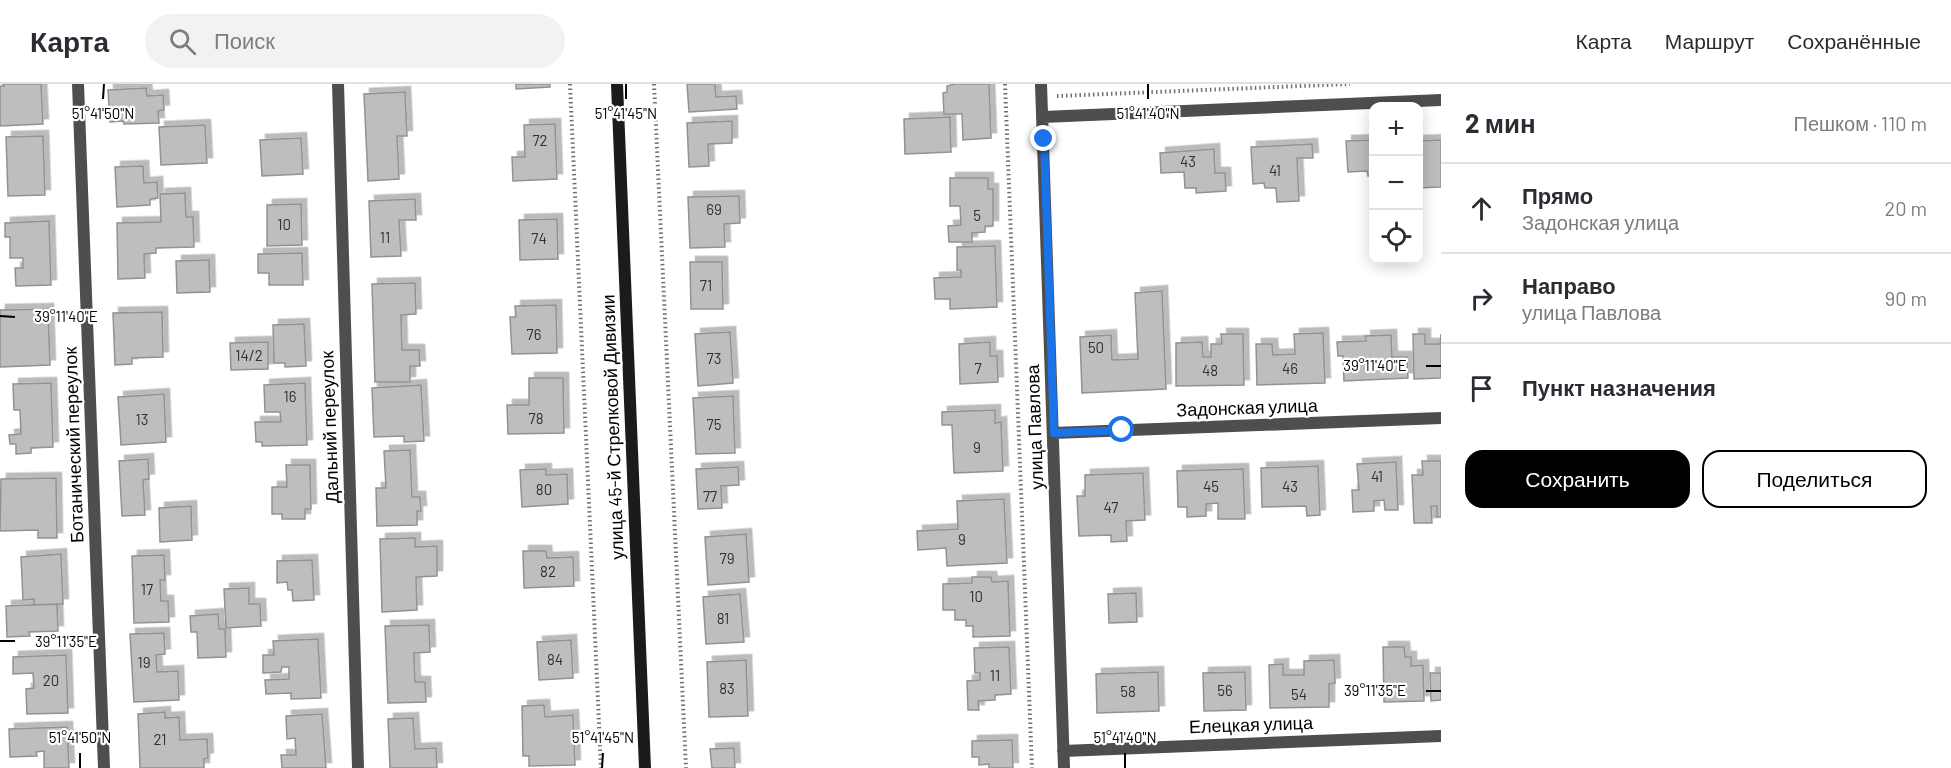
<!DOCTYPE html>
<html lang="ru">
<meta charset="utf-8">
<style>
body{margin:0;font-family:Barlow,sans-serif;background:#f2f2f3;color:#2b2b33}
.controls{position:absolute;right:18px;top:18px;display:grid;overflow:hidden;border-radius:12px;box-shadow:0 3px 15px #0003}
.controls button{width:54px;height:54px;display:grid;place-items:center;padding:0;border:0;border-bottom:2px solid #e1e1e2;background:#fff;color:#2b2b33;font:30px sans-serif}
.stop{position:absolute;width:18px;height:18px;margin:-14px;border:4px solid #1a73e8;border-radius:50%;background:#fff}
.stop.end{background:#1a73e8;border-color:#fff;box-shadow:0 2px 6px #0008}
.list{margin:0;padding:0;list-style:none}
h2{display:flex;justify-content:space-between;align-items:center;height:78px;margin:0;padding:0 24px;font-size:26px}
h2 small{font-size:20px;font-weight:400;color:#7c7c81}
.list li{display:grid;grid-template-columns:39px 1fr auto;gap:18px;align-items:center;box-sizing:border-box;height:90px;padding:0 24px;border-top:2px solid #e1e1e2}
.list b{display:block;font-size:22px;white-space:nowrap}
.list p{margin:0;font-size:20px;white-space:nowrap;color:#7c7c81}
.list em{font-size:20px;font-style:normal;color:#7c7c81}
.actions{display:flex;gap:12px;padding:18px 24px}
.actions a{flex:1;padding:14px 0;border:2px solid #000;border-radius:18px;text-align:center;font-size:21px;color:#000}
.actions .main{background:#000;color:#fff}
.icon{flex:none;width:33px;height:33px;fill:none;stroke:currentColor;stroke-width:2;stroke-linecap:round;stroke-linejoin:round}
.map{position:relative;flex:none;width:1441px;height:684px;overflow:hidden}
header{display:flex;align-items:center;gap:36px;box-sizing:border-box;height:84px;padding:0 30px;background:#fff;border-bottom:2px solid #e1e1e2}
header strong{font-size:28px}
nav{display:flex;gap:33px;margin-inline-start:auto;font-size:21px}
.search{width:420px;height:54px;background:#f2f2f3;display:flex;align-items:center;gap:15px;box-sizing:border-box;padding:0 21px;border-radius:33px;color:#7c7c81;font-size:22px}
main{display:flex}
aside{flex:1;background:#fff}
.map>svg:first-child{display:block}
.building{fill:#bebebe;stroke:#929292;stroke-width:1.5;filter:url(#shadow)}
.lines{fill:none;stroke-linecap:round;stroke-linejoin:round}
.path{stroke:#707070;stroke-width:4;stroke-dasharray:1.5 3;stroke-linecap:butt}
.street{stroke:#4e4e4e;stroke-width:12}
.secondary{stroke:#1b1b1b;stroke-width:12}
.route{stroke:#1a73e8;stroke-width:8}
.ticks{fill:none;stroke:#000;stroke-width:2}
.labels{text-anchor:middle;stroke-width:4.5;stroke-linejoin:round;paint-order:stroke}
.number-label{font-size:15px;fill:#303030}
.street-label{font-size:18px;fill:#000;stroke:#fff}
.ticks-label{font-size:15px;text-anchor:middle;fill:#000;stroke:#fff;stroke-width:4.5;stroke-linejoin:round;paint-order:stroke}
</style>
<header>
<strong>Карта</strong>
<div class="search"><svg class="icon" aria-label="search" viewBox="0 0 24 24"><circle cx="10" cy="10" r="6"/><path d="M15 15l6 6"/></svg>Поиск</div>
<nav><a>Карта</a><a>Маршрут</a><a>Сохранённые</a></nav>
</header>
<main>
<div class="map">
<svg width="1441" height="684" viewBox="0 0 1441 684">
<defs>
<filter id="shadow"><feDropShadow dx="5.5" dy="-5.5" stdDeviation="0" flood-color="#0004"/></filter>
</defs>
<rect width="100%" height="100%" fill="#fff"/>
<!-- building -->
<path class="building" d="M3,0H41L43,40L0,42V2H4Z
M516,0H550V3L516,5Z
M687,0H715L716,13L736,12L737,25L689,28Z
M955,0H989L991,54L963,56L962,30H944L943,9L947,8V2Z
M146,4L147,12L163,11L164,26L158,27L159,39L124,40L123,37L110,38L108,6Z
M405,8L407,52H397L399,95L368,97L364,10Z
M950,33L951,68L905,70L904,35Z
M732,37V59L708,60L709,82L689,83L687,39Z
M555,40L557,95L513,97L512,73H525L524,41Z
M205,41L207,79L161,81L159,43Z
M43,52L45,111L8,112L6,53Z
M301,54L303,90L262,92L260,56Z
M1374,56V92H1368L1367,87L1348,88L1346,57Z
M1441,56V103L1418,104V57Z
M1312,60L1313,74H1297L1299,117L1277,118L1276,104H1265L1264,99L1253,100L1251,63Z
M1214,65L1215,89H1225L1226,107L1196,109V104H1185L1184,88L1161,89L1160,69Z
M143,82L144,99L157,98L158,114L150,115V121L117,123L115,83Z
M950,94H988V105H993V142H985V148L972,149V158H949L948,142L961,141L960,122H950Z
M185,109L186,133H193L194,163L156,164V169L144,170L145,194L118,195L117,139L161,138L160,110Z
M739,112L740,139L724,140L725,163L690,164L688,113Z
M415,115L416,136H399L401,172L371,173L369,117Z
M301,120L302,161L267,162V121Z
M557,135L558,175L520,176L519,136Z
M49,137L51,201L16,202L15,184H23V174H10V153H5V139Z
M995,162L997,223L950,225V215H935L934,194L961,193V186H957V163Z
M302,169L303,201H269V189H258V170Z
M209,176L210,208L177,209L176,177Z
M690,178H722L723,225H691Z
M415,199L416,230L401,231L402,266H419L420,282H410V298H375L372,200Z
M1162,207L1166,305L1082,309L1080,253L1111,251L1112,276L1138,275L1135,209Z
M556,221L557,269L512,270L510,233H516L515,222Z
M48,225L50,281L0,283V226Z
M162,228L163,273L132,274V280L115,281L113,229Z
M304,240L306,282L285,283V279H274L273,241Z
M730,248L733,299L698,302L695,250Z
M1323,249L1325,299L1257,301L1256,260H1272L1273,271L1295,270L1294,250Z
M1221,250H1243L1244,301L1176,302V259L1202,258L1203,273H1211V260H1222Z
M1413,250H1425V260H1440L1441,250V294L1414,295Z
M1391,251L1392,273H1407L1408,294L1344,297L1343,272H1338L1337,258L1366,257L1365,252Z
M268,258V285L231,286L230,259Z
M990,258V272H997L998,298L960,300L959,260Z
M529,294H563L564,349L508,350L507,321H529Z
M51,299L53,363L31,364V369L16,370V360H10L9,351L21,350L20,326H14L13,300Z
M305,299L307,361L262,362V358H256L255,338H281L280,328H265L264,301Z
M421,301L424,357L404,358V352L374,353L372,304Z
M164,310L166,358L121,361L118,313Z
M733,312L735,369L696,370L693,314Z
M995,326V339L1001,338L1003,387L954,389L952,341H942V328Z
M410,366L412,413H420L421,427H417V441L377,442L376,404H386L384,367Z
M148,375L149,395L143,396L145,431L122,432L119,377Z
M1422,377H1441V433H1437V422H1431L1432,439H1414L1412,391H1423Z
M1396,378L1398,426H1385L1384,416L1374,417V427L1353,428L1352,406H1359L1357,380Z
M286,381H310L311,425H305V435H282V430H272V403H287Z
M1318,382L1320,431L1307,432L1306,422L1262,423L1261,384Z
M738,383L739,401L721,402L722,424L698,425L696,385Z
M546,385V391L567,390L568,420L522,423L520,386Z
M1243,385L1245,435H1218V419L1206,420V432L1187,433V423H1178L1177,387Z
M1143,389L1145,436L1126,437L1127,457L1111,458V451L1079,452L1077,412H1085V391Z
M56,394L57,454H38V446L0,447L1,395Z
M1004,415L1007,479L947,482L946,464L918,466L917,447L958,445L957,417Z
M191,422L192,456L160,458L159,424Z
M746,450L749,498L708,501L705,453Z
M415,454V463L437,462V492L416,493L417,526L382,528L380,455Z
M523,467H546L547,474L573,473L574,502L524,504Z
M61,470L63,520L34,521V515L23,516L21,473Z
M164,471L165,496H160L161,517H168L169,538L134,539L132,472Z
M312,476L314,516L293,517L292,506H288L287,498L277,499V477Z
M972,493H991L992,498L1008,497L1010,552L973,553V542H966V536H955V526H943V500L972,499Z
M249,504V520H260L261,542L226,544L224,505Z
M1136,509L1137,538L1109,539L1108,510Z
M740,510L744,558L706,560L703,513Z
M57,520L58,547L29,548L30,552L7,553L6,522Z
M218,530L219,545H225L226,573L198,574L197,548H191L190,532Z
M429,541L430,568L414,569L415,598H425L426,618L388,619L385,542Z
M164,549L165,570L156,571L157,588L178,587L179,616L134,618L130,550Z
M318,555L321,614L291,615V609L266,610L265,596L289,595V583H282L281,588L263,589V571H274L273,557Z
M571,556L573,594L539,596L537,558Z
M1009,563L1011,610L995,611V616L978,617L979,626H968L967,597L980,596V589H975L974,564Z
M1383,563H1404L1405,573H1411V582L1423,581L1424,617L1384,618Z
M66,571L68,629L27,630L26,605L34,604L33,589L13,590V573Z
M746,576L748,632L709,633L707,578Z
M1334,576L1335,599L1329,600V623L1270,624L1269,581L1283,580V591H1304V577Z
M1158,588L1159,627L1097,629L1096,590Z
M1245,588L1246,626L1204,627L1203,589Z
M1430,589H1441V616L1431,617Z
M544,621L545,633L573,631L575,681L529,682V672H523L522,622Z
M165,628V634L179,633L180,656L207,655L208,674L204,675V684H140L138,630Z
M322,630L326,684H282L281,671H296L295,654L287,655L286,632Z
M413,634L415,665L436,664L437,684H390L388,635Z
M67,643L69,684H44V667L36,668L37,672L10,673L9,645Z
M1012,656L1013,684H989V680L979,681V673H972V657Z
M734,664L735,684H712L710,665Z"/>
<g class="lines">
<!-- path -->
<path class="path" d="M570,0L601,684
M654,0L686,684
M1005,0L1032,684
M1057,12L1350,0"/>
<!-- street -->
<path class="street" d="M78,0L104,684
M338,0L358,684
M1041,0L1064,684
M1043,33L1441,16
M1054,349L1441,334
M1063,667L1441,652"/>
<!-- secondary -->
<path class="secondary" d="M617,0L645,684"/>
</g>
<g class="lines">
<!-- route -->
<path class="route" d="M1044,55L1054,349L1122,346"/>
</g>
<!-- ticks -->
<path class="ticks" d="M103,15L104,0M626,15V0M1148,15V0M0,232L15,233M1426,282H1441M0,557H15M1426,607H1441M80,684V669M602,684L603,669M1125,684V669"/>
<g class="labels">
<!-- number labels -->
<g class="number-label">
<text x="540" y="62">72</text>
<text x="1188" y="83">43</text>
<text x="1275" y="92">41</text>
<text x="714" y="131">69</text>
<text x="977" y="137">5</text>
<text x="284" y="146">10</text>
<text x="385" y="159">11</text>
<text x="539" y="160">74</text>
<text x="706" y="207">71</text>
<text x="534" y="256">76</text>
<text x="1096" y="269">50</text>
<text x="249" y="277">14/2</text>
<text x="714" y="280">73</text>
<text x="978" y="290">7</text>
<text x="1290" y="290">46</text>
<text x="1210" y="292">48</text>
<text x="290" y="318">16</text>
<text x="536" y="340">78</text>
<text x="142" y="341">13</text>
<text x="714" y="346">75</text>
<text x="977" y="369">9</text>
<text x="1377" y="398">41</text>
<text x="1211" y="408">45</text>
<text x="1290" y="408">43</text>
<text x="544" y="411">80</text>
<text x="710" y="418">77</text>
<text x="1111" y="429">47</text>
<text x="962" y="461">9</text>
<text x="727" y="480">79</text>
<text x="548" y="493">82</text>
<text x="147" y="511">17</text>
<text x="976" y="518">10</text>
<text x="723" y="540">81</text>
<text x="555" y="581">84</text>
<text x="144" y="584">19</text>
<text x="995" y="597">11</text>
<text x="51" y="602">20</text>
<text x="727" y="610">83</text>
<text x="1225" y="612">56</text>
<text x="1128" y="613">58</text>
<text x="1299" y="616">54</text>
<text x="160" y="661">21</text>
</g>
<!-- street labels -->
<g class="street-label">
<text transform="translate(1247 324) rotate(-2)" y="6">Задонская улица</text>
<text transform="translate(330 343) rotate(-92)" y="6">Дальний переулок</text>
<text transform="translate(613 343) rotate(-92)" y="6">улица 45-й Стрелковой Дивизии</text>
<text transform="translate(1035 343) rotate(-92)" y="6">улица Павлова</text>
<text transform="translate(74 361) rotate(-92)" y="6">Ботанический переулок</text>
<text transform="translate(1251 641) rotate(-2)" y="6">Елецкая улица</text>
</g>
</g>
<g class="ticks-label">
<text x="103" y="35">51°41'50"N</text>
<text x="626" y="35">51°41'45"N</text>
<text x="1148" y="35">51°41'40"N</text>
<text x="66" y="238">39°11'40"E</text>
<text x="1375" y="287">39°11'40"E</text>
<text x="66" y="563">39°11'35"E</text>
<text x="1375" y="612">39°11'35"E</text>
<text x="80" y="659">51°41'50"N</text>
<text x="603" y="659">51°41'45"N</text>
<text x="1125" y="659">51°41'40"N</text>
</g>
</svg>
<div class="controls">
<button>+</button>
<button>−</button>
<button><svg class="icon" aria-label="locate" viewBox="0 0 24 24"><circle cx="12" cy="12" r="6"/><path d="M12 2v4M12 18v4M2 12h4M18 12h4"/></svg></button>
</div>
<div class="stop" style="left:1122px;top:346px"></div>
<div class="stop end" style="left:1044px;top:55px"></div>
</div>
<aside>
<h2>2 мин<small>Пешком · 110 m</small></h2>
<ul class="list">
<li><svg class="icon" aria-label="ahead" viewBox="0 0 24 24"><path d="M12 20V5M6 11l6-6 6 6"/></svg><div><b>Прямо</b><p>Задонская улица</p></div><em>20 m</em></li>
<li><svg class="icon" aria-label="right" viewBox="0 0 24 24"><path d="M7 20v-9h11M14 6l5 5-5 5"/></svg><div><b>Направо</b><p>улица Павлова</p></div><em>90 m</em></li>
<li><svg class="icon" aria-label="arrive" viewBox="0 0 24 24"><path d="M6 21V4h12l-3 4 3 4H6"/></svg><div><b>Пункт назначения</b></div></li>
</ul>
<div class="actions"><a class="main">Сохранить</a><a>Поделиться</a></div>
</aside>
</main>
